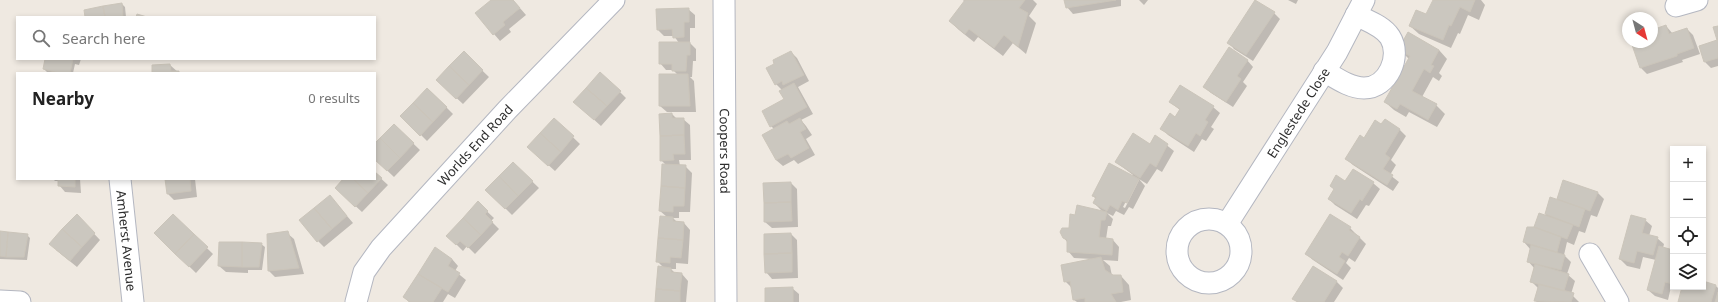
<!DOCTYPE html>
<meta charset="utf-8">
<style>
body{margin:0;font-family:"Noto Sans",sans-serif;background:#f2f2f2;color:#222}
.controls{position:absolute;right:12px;bottom:12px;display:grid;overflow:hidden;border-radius:0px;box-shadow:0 2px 6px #0003}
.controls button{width:36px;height:36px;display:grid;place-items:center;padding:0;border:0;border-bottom:1px solid #e0e0e0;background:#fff;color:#222;font:20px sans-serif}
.compass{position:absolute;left:1622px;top:12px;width:36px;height:36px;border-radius:50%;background:#fff;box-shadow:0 2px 6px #0003;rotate:144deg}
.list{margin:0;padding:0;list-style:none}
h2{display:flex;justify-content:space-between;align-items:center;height:52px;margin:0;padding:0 16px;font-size:17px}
h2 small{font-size:13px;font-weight:400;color:#767676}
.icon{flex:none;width:22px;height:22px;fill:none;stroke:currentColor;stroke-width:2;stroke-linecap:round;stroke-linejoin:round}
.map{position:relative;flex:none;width:1718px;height:302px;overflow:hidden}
.search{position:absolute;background:#fff;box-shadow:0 2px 6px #0003;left:16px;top:16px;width:360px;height:44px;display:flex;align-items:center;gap:10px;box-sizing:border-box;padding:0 14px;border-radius:0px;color:#767676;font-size:15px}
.panel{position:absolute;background:#fff;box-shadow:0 2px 6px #0003;left:16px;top:72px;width:360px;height:108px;border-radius:0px}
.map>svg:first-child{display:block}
.shadow{fill:#0003;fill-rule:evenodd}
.building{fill:#cbc7bf;stroke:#cbc5ba}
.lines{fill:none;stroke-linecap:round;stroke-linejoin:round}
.minor-casing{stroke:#b4b7c1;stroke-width:23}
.minor{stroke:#fff;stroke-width:21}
.labels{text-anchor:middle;stroke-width:3;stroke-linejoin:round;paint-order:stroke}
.street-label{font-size:13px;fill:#2e2e2e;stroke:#fff}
</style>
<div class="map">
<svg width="1718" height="302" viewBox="0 0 1718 302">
<rect width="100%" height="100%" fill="#efe9e1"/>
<!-- shadow -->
<path class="shadow" d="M492,0H513L526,15L509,29L511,32L500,41L476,13Z
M963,0H1033L1037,4L1029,16L1036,23L1026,54L1013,43L1003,56L978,37L974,42L959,30L950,21L965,2Z
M1065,0H1121V6L1073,14L1067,7Z
M1139,0H1148L1144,5Z
M1288,0H1298L1296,4Z
M1434,0H1481L1485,5L1479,20L1468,15L1460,34L1458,33L1451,48L1419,34L1410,26L1427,15Z
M122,4L125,7L126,17H87Z
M688,9L695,15V28H690V43L696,49V61H693L692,77H690L694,81L696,112H667L660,106V75H678L673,70H666L660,63L679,43L674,36H664L658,30Z
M1274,13L1280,19L1253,61L1234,49L1228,42Z
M1666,26L1673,34L1687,29L1693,35L1700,54L1682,60L1683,62L1647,74L1641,68L1632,42H1652V31Z
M1718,41V66L1711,68L1705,62L1700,46Z
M1399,49L1439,50L1447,59L1439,73L1442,76L1439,81L1433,77L1422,97L1436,105L1445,114L1437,127L1409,112L1406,117L1394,110L1385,102L1409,59Z
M791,52L797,58L809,81L798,87L813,114L801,120L806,126L812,135L806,139L815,155L798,164L794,160L783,166L776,160L774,129L771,126L785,100L782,90L776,84V64Z
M464,53L489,77L463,104L437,80Z
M46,59H81L79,65L75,64L73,73L47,72L44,69Z
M1247,60L1253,67L1243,82L1247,86L1233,107L1211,93L1204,87Z
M170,65L179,73H153Z
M1180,86L1213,107L1220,113L1211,127L1214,129L1206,141L1202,139L1194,152L1168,135L1162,129L1175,118L1180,110L1170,102Z
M428,89L453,114L427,141L402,116Z
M620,92L626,98L601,126L581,108Z
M672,114L677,119H683L690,125L691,160H679L680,166H685L692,173L690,212H679V218H673L678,223H684L690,230L688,264L676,263V269H671L676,274H682L688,281L686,302H656L664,268L658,262L667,217L660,211L667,166L661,160Z
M554,119L580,144L555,171L535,153Z
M1385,120L1400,130L1406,136L1391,160L1396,165L1390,175L1399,182L1393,191L1353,165L1346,159L1365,139L1381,126Z
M394,125L420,150L394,177L375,159V145Z
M1155,136L1174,151L1162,172L1157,169L1147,184L1139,179L1145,186L1133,209L1129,207L1124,215L1116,211L1113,216L1107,213L1113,219L1111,226H1108L1106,239L1113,240L1119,247L1118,261L1103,260L1110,266L1112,276H1121L1129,285L1131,300L1121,302H1077L1074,300L1072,288L1065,281L1092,259L1074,258L1068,251V243L1064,238L1076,216L1103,212L1094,203L1096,199L1093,196L1132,176L1133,175L1116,162L1150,145ZM1137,180H1139L1125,208L1123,207Z
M513,163L539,188L512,215L487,190Z
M375,173L388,185L362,212L336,188L344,179H375Z
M53,179H80L81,193L65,192L59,185V181H55Z
M166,179H195L197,197L174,200L168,194Z
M1564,181L1598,193L1604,199L1597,217L1591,215L1585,233L1579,231L1574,245L1567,242L1564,255L1571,262L1567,274L1575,281L1571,294L1579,302H1537L1535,301L1538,288L1531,281L1534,268L1528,261L1530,249L1524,242L1535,228L1539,214L1546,215L1551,198L1557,201Z
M1345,182L1373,183L1380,189L1369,206L1366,205L1357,219L1335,205L1329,199L1335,190L1331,186Z
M791,183L797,189L798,227L772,228L765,222Z
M336,203L353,223L324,247L318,241Z
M478,203L494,218L491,221L499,229L475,254L467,246L463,251L448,236Z
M173,215L213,254L196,273L155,233Z
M1645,220L1652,226L1649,236L1657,238L1664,244L1663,248L1673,251V287H1703V282L1716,286L1718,288V302H1679L1683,290L1671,287L1668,300L1655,296L1648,290L1656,260L1643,257L1640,269L1627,266L1620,259Z
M83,222L100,240L77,267L56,250Z
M1350,228L1366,244L1355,262L1349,258L1346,263L1351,268L1343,280L1313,260L1306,254Z
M0,233L27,235L30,238L27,260L0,259Z
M287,233L294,239L304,274L275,277L269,271Z
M791,234L797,240L798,278L772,279L766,272Z
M261,244L265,247L262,270H248V273L226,272L219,266Z
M435,249L452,259L458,266L455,271L466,280L455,298L448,294L443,302H409L404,297Z
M1314,267L1337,282L1343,288L1334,302H1297L1293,298Z
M792,288L799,294V302H766Z"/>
<!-- building -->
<path class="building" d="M491,0H513L520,8L503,22L505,25L493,35L475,13Z
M965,0H1025L1019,8L1028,13L1018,47L1004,35L994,48L969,29L965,34L949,21Z
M1064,0H1116L1066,8Z
M1255,0L1275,12L1246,55L1227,43Z
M1433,0H1475L1470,12L1460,7L1451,26L1449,25L1443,40L1409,26L1416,10L1426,14Z
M122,3L123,17H105L103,6Z
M103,6L105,17H85L84,10Z
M689,8V22H684V37L673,38L672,29L657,30L656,9Z
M137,14L147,17H136Z
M1666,25L1669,34L1687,28L1694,48L1677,54V56L1640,68L1631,42H1652V30Z
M1718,26V58L1704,62L1699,46L1717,40L1713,27Z
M1408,32L1439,50L1431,65L1434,66L1430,73L1424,69L1412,91L1437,104L1428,120L1400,104L1397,109L1384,102L1410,56L1398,50Z
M659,42H690V55H687L686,71H672V64H659Z
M1229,47L1248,60L1237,76L1241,79L1226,102L1203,87Z
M464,51L483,70L469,85L449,66Z
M791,51L804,75L783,85L782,81L775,85L766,68L774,64L773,60Z
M45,59H73L70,73H59L43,69Z
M170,64L171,71H179V73H152V65Z
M449,66L469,85L456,99L436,80Z
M600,72L621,91L607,106L586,88Z
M659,74H688L690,106H659Z
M794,83L807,107L770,127L762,111L784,99L779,91Z
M1180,85L1214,106L1205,120L1208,122L1200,136L1196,133L1188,146L1160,129L1170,113L1175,117L1180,109L1169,102Z
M427,88L447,107L433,122L413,103Z
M586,88L607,106L594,120L573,102Z
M413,103L433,122L420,136L400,116Z
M672,113V118H684V135L660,136L659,114Z
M554,118L574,136L561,152L540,133Z
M800,118L806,129L800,132L809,148L791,158L788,154L776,160L762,135L787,121L789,124Z
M1385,119L1400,129L1385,154L1390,158L1383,169L1393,175L1387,185L1345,159L1360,135L1364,138L1375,120L1381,124Z
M394,124L414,143L400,158L380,138Z
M540,133L561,152L548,166L527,147Z
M1133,133L1150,144L1155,135L1168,144L1156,167L1150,163L1140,178L1115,162Z
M684,135L685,154H673L674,160L660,161V136Z
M380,138L400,158L387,171L375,160V143Z
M513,162L533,181L518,196L499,176Z
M1109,163L1139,179L1127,203L1122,201L1118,210L1110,205L1107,211L1093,203L1096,197L1092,196Z
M662,164L686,165L685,188L661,186Z
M1353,169L1374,182L1362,201L1360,199L1351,213L1328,199L1334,189L1330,186L1336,175L1345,181Z
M375,172L382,178L368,193L353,179H375Z
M499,176L518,196L505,209L485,190Z
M58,179H75V187L58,186Z
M165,179H190L191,191L167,194Z
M343,179H353L368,193L355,207L335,188Z
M1563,180L1598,192L1590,211L1557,199Z
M791,182V202L764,203L763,183Z
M661,186L685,188L684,206H673V212L659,211Z
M330,195L347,216L332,229L314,208Z
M1550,197L1585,209L1579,227L1545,214Z
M478,201L488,211L485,214L493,222L481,235L463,218Z
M791,202L792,221L764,222V203Z
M1077,205L1107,212L1105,220H1101L1099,237L1113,239L1112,255L1067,252V240L1063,238L1060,232L1062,228H1069L1070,214L1075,215Z
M314,208L332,229L317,242L299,220Z
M1539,213L1573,225L1567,239L1534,227Z
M77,214L95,233L82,247L62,229Z
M173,214L194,234L175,254L154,233Z
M1330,214L1351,227L1349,230L1360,237L1348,256L1342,252L1339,257L1345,261L1337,274L1305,254Z
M1631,215L1646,219L1642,233L1658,237L1653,255L1637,251L1634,263L1619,259Z
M660,216L673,217V221L684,222L683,240L658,238Z
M463,218L481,235L468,248L460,241L456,245L446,236Z
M1527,227H1534L1561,237L1557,252L1523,242Z
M62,229L82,247L70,261L49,244Z
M0,231L8,232L6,257L0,256Z
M288,231L299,268L268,271L267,234Z
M8,232L28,234L24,257H6Z
M791,233L792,253L764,254V234Z
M194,234L208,247L189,267L175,254Z
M658,238L683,240L681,258L670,257V263L656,262Z
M219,242H242V267L218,266Z
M242,242L262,243L259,267H242Z
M1531,245L1565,255L1561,270L1527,262Z
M1659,246L1673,250L1670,264L1673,265V284L1665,282L1662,294L1647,290Z
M435,247L452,259L448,266L460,273L448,292L418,274Z
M792,253V272L765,273L764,254Z
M1101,257L1105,270L1113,275H1121L1123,292L1111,294L1116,302H1085V298L1073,300L1070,281L1064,282L1061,265Z
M1535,264L1569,274L1564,291L1530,282Z
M658,266L671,268V272L682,273L680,291L656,289Z
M1313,266L1337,281L1324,302H1298L1292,299Z
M418,274L442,288L433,302H410L403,297Z
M1703,281L1716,285L1711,302H1678L1682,287H1703Z
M1539,284L1574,293L1571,302L1534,301Z
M793,287V302H765V288Z
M656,289L680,291V302H655Z
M1718,292V302H1715Z"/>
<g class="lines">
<!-- minor casing -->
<g class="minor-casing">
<g id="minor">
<path id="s1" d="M724,0L726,302"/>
<path d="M1676,6L1697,0"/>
<path d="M1324,71C1336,78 1350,88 1364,88C1388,88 1402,56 1390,37C1383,26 1368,21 1356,15"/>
<path id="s2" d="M120,179L133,302"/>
<circle cx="1209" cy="251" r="32"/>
<path id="s3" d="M1227,224L1337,52L1364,0"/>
<path d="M1590,254L1618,302"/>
<path d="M0,301L20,302"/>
<path id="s4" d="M356,302L364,272L381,248L507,110L614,0"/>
</g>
</g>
<!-- minor -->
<use href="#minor" class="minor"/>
</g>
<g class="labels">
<!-- street labels -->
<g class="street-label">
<text dy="5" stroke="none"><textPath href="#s3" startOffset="132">Englestede Close</textPath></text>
<text dy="5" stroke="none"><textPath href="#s4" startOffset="200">Worlds End Road</textPath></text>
<text dy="5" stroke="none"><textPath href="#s1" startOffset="151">Coopers Road</textPath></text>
<text dy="5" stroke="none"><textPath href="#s2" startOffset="62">Amherst Avenue</textPath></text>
</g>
</g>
</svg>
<div class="controls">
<button>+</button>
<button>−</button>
<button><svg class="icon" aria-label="locate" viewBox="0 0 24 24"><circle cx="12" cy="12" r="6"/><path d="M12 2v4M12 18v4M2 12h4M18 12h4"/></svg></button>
<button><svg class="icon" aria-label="layers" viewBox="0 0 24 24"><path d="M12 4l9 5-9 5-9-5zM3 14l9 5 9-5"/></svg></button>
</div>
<svg class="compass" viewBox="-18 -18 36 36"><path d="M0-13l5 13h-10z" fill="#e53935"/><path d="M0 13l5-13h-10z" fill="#767676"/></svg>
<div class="search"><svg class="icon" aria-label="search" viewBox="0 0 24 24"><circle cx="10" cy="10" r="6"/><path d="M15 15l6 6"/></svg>Search here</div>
<section class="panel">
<h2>Nearby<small>0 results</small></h2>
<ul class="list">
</ul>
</section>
</div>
